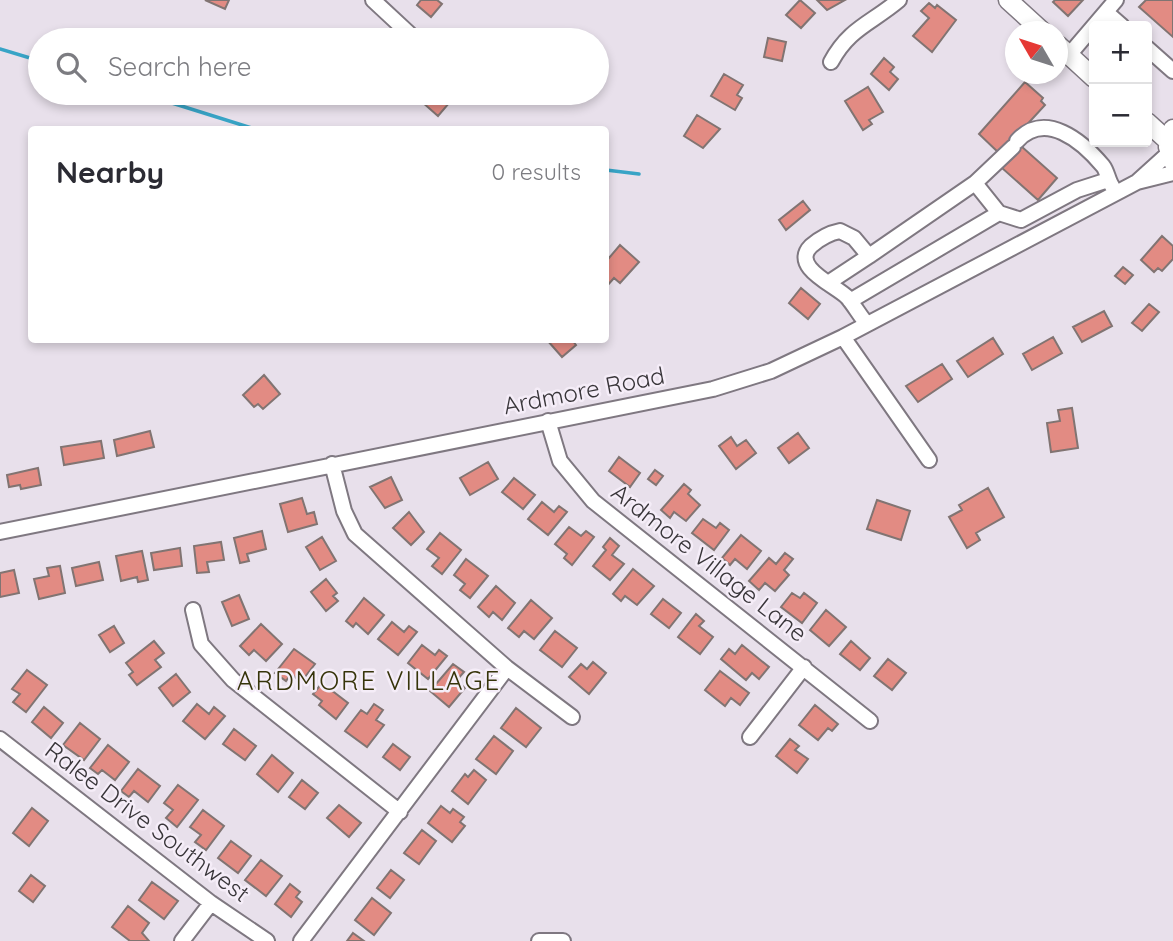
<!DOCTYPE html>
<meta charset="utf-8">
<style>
body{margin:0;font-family:Quicksand,sans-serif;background:#f7f7f7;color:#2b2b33}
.controls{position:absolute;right:21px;top:21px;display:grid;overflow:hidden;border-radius:7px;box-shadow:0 4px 10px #0003}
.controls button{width:63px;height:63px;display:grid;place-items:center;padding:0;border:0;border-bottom:2px solid #e1e1e2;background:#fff;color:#2b2b33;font:35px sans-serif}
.compass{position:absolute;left:1005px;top:21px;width:63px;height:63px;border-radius:50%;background:#fff;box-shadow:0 4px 10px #0003;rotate:309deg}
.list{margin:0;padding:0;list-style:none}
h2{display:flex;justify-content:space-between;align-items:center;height:91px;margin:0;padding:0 28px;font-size:30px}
h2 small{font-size:23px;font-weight:400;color:#7c7c81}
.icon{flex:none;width:38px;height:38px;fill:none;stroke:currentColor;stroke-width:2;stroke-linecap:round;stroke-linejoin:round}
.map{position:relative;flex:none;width:1173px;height:941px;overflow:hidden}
.search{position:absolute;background:#fff;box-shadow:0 4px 10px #0003;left:28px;top:28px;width:581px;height:77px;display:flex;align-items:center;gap:18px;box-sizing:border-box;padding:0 24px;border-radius:38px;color:#7c7c81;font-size:26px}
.panel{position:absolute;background:#fff;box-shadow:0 4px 10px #0003;left:28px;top:126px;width:581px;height:217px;border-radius:7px}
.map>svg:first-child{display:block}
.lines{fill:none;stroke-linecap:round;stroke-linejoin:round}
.stream{stroke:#38a4c6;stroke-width:3.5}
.building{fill:#e28b83;stroke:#817472;stroke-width:2}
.minor-casing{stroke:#7f7881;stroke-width:18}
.major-casing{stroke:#7f7881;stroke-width:21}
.minor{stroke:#fff;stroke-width:14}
.major{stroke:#fff;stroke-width:18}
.labels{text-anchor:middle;stroke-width:5;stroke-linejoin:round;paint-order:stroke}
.street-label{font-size:24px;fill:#383539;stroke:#f5edf8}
.neighbourhood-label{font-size:26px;letter-spacing:2px;fill:#36340a;stroke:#f5edf8}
</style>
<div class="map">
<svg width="1173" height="941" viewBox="0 0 1173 941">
<rect width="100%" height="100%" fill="#e8e0eb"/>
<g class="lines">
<!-- stream -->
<path class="stream" d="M0,49L40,61
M140,93L258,130
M606,170L639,174"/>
</g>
<!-- building -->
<path class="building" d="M205,0H229L225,9Z
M421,0H437L442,4L431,17L417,5Z
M800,0L815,13L801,28L786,15Z
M817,0H845L827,10Z
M1055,0H1083L1068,16L1053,2Z
M1146,0H1173V37L1139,7Z
M929,3L935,8L937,5L956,20L932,52L913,36L929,18L921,11Z
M768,38L786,42L782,61L764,57Z
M884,58L894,67L890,72L898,79L889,90L871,74Z
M724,74L743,85L737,95L742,98L735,110L711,96Z
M1025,82L1043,98L1041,101L1045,105L1000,154L979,134Z
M868,87L883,112L869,120L872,124L863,130L845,101Z
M430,93H439L450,102L438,116L422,102Z
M697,115L720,129L703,148L684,136Z
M1021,146L1057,178L1038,200L1002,168Z
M803,201L810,210L786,230L779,220Z
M1162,236L1173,246V259L1162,271L1158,268L1154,272L1141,260Z
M620,245L639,262L620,283L614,278L606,287V255L609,258Z
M1123,267L1133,275L1125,284L1115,276Z
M801,288L820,304L808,319L789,303Z
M1149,304L1159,312L1142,331L1132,323Z
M1104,311L1112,326L1082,342L1073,327Z
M1053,337L1062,353L1032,370L1023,354Z
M993,338L1003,354L968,377L957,361Z
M547,340H572L576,345L562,357Z
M942,364L952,379L918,402L906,386Z
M264,375L280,394L263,409L258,404L254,407L243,395Z
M1072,408L1078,448L1051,452L1047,423L1060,421L1058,410Z
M150,431L154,447L117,456L114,440Z
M798,433L809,448L789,463L778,448Z
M731,437L737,446L746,440L756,453L736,469L719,446Z
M101,441L104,458L64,465L61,447Z
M619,457L640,473L630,487L609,471Z
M488,462L498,479L470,495L460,478Z
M38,468L41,485L21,489L20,485L9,487L7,475Z
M655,470L663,476L656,485L648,479Z
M391,477L402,500L385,508L370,487Z
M514,478L535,495L523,509L502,492Z
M684,484L691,490L688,494L700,505L686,521L674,512L670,518L661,510Z
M988,488L1004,517L976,533L980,540L967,548L949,517L962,510L959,505Z
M302,498L307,514L314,512L317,524L288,532L280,504Z
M877,500L910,511L901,540L867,529Z
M542,502L554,512L559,506L567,512L548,535L528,519Z
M409,512L424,532L411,545L393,528Z
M703,519L716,528L720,523L729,530L714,550L692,533Z
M569,527L581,536L586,531L594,537L572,565L564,558L567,554L555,544Z
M262,531L266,549L247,554L249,561L240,563L234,538Z
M440,533L461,550L442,574L432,566L439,558L427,549Z
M741,535L761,551L747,569L735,559L730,565L722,558Z
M322,537L336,561L320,570L306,547Z
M610,538L619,546L612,555L624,564L610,580L593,566L606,550L603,547Z
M221,542L224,560L207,562L209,572L197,573L194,546Z
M180,548L182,566L154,570L151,553Z
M142,551L148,580L138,582L137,577L121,581L116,556Z
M785,553L793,559L784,570L789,575L775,591L765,583L759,590L749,581L769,558L776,564Z
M466,559L488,576L470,598L460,590L465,584L454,575Z
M99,562L103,580L76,586L72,568Z
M60,566L65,593L39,599L34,579L49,576L47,568Z
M633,569L654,586L637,605L625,596L621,601L613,594Z
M14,570L19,593L0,597V573Z
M326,579L337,593L333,596L338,601L326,611L311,592Z
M496,586L515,603L502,620L493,612L489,617L478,607Z
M792,593L800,598L804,593L817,603L802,623L781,607Z
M239,595L249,619L232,626L222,602Z
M364,598L384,615L368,634L356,623L353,627L346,621Z
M663,599L681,613L669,628L651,614Z
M531,600L552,618L534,639L524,631L519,637L508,628Z
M826,610L846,627L829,646L810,630Z
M696,614L704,621L699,626L713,637L700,654L678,637Z
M392,622L404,632L409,626L417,632L398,655L378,639Z
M261,624L282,644L266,661L254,650L249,655L240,646Z
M114,626L124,643L110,652L99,635Z
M555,631L577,648L562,667L540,650Z
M154,641L164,653L155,660L161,667L137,685L129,675L133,672L126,663Z
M851,641L870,658L860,670L840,654Z
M422,645L435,655L439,650L447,656L428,679L408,663Z
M742,645L769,667L759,679L752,673L746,680L721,659L729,649L735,654Z
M294,649L315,664L301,682L291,674L286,681L275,673Z
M888,659L906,673L892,690L874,676Z
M593,662L606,673L589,694L569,677L581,664L587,669Z
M453,664L464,672L456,681L465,688L449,707L430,691Z
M27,670L47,685L26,712L13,702L20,694L12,689Z
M720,671L749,693L740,705L731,698L725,706L705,690Z
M176,674L190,692L173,706L159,688Z
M322,683L348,703L336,719L319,705L322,701L313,694Z
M197,704L209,714L214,707L225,716L205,739L183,721Z
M374,704L383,710L376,720L384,725L367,747L345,731L361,710L367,714Z
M815,705L838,724L832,731L828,728L818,740L799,725Z
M44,707L63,723L51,738L32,722Z
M516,708L541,728L526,747L501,728Z
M80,723L100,739L84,760L63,745Z
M234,729L256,746L245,760L223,744Z
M494,736L513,751L496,774L476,759Z
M790,739L799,746L795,750L808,759L797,773L776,756Z
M393,744L410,757L400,770L383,757Z
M108,745L129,762L115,780L102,770L98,774L90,768Z
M272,755L293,773L278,792L257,774Z
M138,769L160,786L148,802L134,791L129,797L121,791Z
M474,770L486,780L468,804L452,791L465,774L468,777Z
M302,780L318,793L305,809L289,797Z
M178,785L198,800L177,827L166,818L173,810L164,803Z
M339,805L361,823L349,837L327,818Z
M441,806L450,813L453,809L464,817L460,822L465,826L452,842L428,823Z
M32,808L48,821L29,846L13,833Z
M203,810L224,826L206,850L195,842L201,835L190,827Z
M422,830L436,841L419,864L404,853Z
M231,841L251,856L238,873L218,858Z
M261,860L282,876L266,896L245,880Z
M391,870L404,880L390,898L377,888Z
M31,875L45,886L33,902L19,891Z
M152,882L178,901L164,919L139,900Z
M290,884L300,892L296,897L302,902L291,917L275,904Z
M372,898L391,913L374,935L355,920Z
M128,906L149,923L142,933L149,941H130L112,927Z
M353,933L364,941H347Z"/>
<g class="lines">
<!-- minor casing -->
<g class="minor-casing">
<path id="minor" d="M373,0L416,40
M1106,12L1122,26
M1147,48L1173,71
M1069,55L1116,0
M831,62C849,28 872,23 899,0
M1017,141C1045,110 1082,141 1103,166C1107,171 1108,180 1112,186
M1138,181L1169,153
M975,183L999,213L1021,220L1077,190L1108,180
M869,256L975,183L1013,147
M828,283L869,256L854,238L840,231C830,233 819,239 811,246C790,267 835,285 847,297C854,305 860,316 867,324
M850,301L999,213
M843,337L929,460
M548,421L560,461L593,501L870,721
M332,464L344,511L355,534L507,668L572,717
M0,532L713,389L771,371L843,337L1137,182L1173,173
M193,610L201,644L233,680L400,812
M750,737L804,667
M0,739L211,903L267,941
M182,941L211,903
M301,941L507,668
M539,941H563"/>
</g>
<!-- major casing -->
<g class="major-casing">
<path id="major" d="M1008,0L1043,32
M1058,45L1094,78
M1147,122L1168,141
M1173,129L1168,147L1173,162"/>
</g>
<!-- minor -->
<use href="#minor" class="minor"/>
<!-- major -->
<use href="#major" class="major"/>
</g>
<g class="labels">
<!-- street labels -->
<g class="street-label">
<text transform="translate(584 391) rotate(-11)" y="8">Ardmore Road</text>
<text transform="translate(709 563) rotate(38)" y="8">Ardmore Village Lane</text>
<text transform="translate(147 822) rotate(37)" y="8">Ralee Drive Southwest</text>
</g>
<!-- neighbourhood labels -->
<g class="neighbourhood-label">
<text x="369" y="690">ARDMORE VILLAGE</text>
</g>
</g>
</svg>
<div class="controls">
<button>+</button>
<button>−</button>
</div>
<svg class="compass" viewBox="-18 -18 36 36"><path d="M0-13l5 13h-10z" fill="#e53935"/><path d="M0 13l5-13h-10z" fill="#7c7c81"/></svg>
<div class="search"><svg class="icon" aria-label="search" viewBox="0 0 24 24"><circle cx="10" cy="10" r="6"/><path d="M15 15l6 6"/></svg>Search here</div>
<section class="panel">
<h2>Nearby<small>0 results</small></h2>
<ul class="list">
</ul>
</section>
</div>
